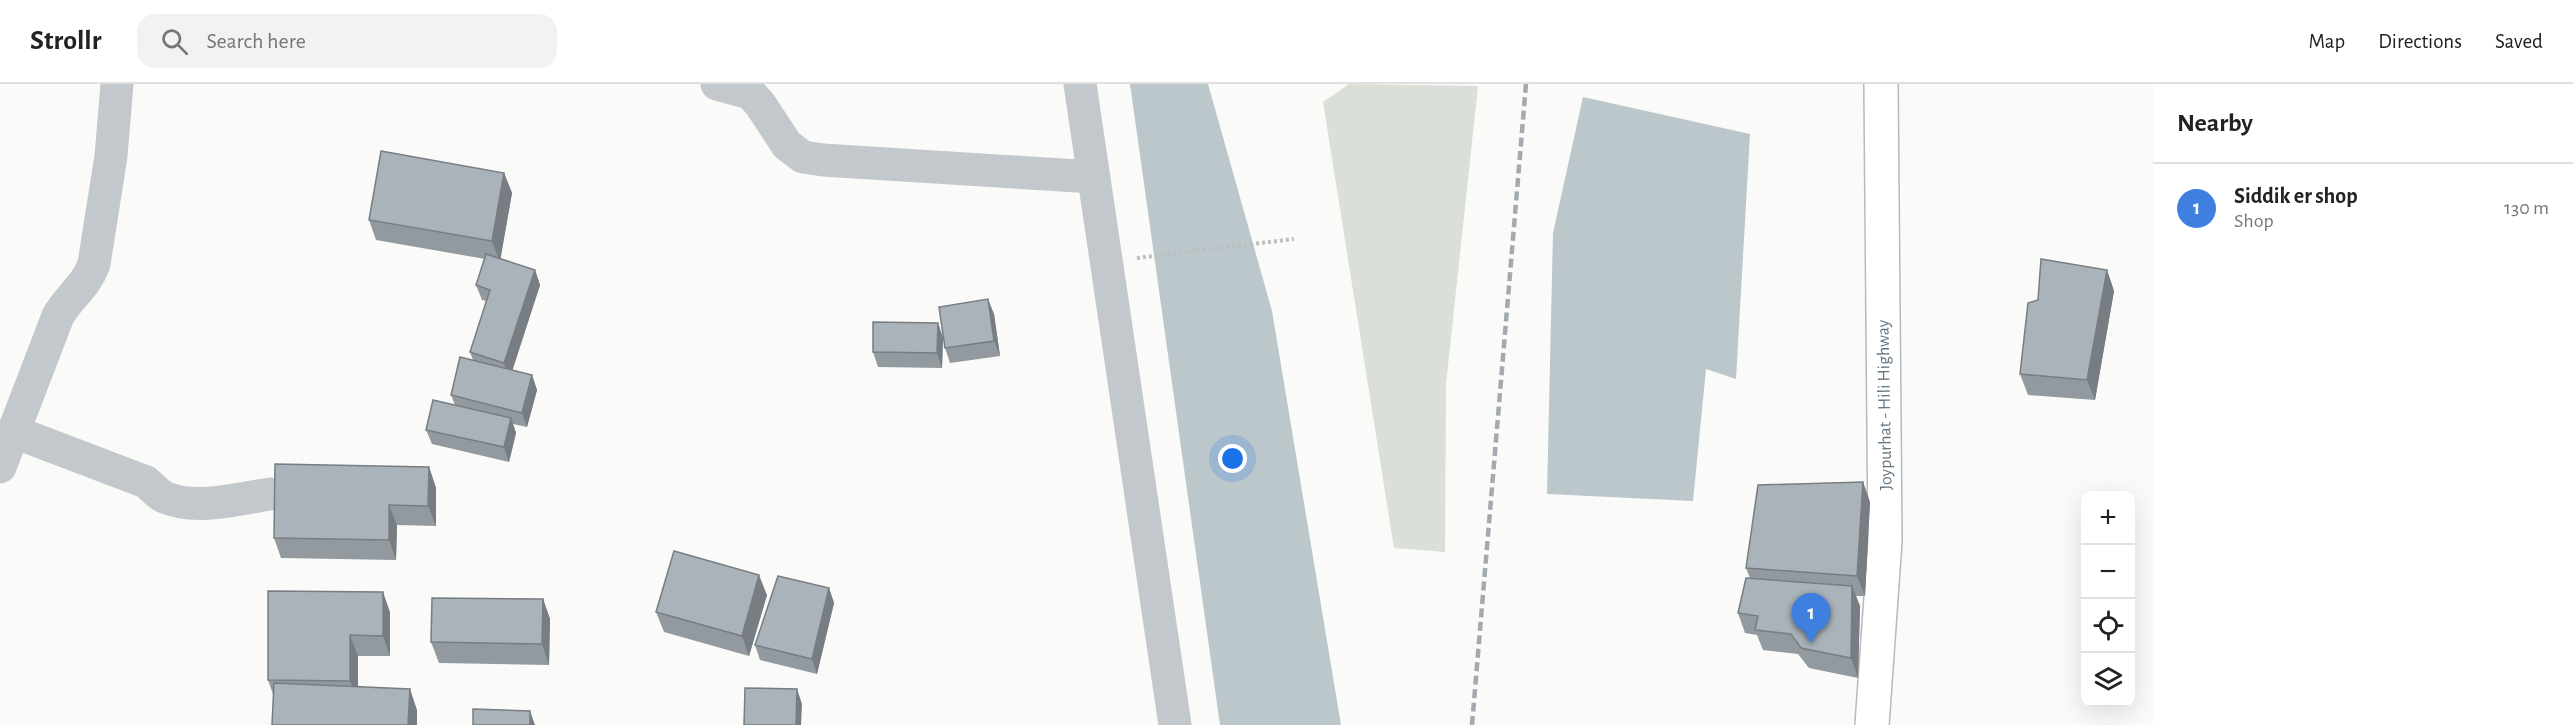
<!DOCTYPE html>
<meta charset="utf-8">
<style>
body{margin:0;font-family:"Alegreya Sans",sans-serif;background:#f2f2f2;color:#222}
.controls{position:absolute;right:18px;bottom:18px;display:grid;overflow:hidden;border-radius:12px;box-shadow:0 6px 24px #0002}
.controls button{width:54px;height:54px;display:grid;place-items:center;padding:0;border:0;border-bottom:2px solid #e0e0e0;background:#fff;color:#222;font:30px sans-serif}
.you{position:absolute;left:1233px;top:375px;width:21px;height:21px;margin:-15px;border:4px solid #fff;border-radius:50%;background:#1a73e8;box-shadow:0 0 0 9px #1a73e833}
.badge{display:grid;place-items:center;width:39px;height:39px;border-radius:50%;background:#ea580c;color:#fff;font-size:20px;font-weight:700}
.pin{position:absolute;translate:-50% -50px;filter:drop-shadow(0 2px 3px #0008)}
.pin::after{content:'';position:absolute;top:32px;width:21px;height:18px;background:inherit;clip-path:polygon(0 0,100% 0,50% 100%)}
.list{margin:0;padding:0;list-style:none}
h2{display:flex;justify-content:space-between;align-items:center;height:78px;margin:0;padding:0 24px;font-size:26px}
h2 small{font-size:20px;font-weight:400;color:#767676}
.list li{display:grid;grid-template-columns:39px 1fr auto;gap:18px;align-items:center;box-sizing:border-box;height:90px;padding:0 24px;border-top:2px solid #e0e0e0}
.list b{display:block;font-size:22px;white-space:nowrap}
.list p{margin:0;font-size:20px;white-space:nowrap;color:#767676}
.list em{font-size:20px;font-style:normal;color:#767676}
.icon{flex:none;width:33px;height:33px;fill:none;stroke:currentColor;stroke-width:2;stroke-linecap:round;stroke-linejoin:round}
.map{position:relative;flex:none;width:2153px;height:641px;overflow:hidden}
header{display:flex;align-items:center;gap:36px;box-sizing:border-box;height:84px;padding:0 30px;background:#fff;border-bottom:2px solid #e0e0e0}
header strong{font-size:28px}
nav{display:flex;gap:33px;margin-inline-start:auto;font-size:21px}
.search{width:420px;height:54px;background:#f2f2f2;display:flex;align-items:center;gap:15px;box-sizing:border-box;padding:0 21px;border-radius:18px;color:#767676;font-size:22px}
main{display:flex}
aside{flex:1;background:#fff}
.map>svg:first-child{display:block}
.green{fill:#dadfd7}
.water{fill:#bbc7cb}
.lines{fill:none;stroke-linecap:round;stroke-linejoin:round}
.major-casing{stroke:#b5babe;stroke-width:36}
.path{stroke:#bbbfc2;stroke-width:4;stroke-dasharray:3 3;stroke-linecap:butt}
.minor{stroke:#c3c8cc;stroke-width:33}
.major{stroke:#fff;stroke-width:33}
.rail{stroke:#a2aab0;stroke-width:4.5;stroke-dasharray:9 4.5;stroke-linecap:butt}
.wall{fill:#929a9f}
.shaded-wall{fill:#777d82}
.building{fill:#aab3b9;stroke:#777d82;stroke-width:1.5}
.labels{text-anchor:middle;stroke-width:6;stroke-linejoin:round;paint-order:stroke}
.street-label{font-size:18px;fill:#657683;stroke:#fff}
</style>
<header>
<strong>Strollr</strong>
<div class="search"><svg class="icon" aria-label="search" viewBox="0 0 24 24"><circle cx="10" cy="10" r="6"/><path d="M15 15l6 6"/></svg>Search here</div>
<nav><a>Map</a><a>Directions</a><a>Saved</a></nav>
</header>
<main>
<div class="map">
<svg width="2153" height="641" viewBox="0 0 2153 641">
<rect width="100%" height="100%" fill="#fafaf8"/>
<!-- green -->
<path class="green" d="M1349,0L1478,2L1446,300L1445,468L1394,464L1323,18Z"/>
<!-- water -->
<path class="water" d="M1130,0H1208L1272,227L1341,641H1220Z
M1583,13L1750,50L1736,295L1706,285L1693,417L1547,410L1553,149Z"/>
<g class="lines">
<!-- major casing -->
<g class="major-casing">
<path id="major" d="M1872,641L1885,457L1881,0"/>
</g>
<!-- path -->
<path class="path" d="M1137,174L1294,155"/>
<!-- minor -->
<path class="minor" d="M717,0L750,9L760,20L787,61L803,73L823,76L1094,93
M1080,0L1175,641
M12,347L146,398C151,402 158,410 164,413C196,427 237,415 270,410
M0,383L58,232C70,211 85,204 94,180L111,72L117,0"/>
<!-- major -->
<use href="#major" class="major"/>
<!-- rail -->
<path class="rail" d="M1472,641L1526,0"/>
</g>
<!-- wall -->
<path class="wall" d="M504,89L512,109L500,175L535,186L540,201L512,286L532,291L537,306L527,343L513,340L516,349L509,378L432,360L426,346L455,321L451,311L473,276L470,268L486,217L482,216L476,201L485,175L376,156L369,136Z
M2107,186L2114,207L2095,316L2028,311L2020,290L2038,216Z
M994,230L1000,272L950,279L945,264Z
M938,239L943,254L942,284L878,283L873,268Z
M429,383L436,404V442L397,441L396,476L281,474L274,454Z
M1863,398L1870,418L1865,512H1856L1860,522L1858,594L1809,584L1798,570L1763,566L1757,551L1745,549L1738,529L1750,494L1746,484Z
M829,504L834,519L817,590L760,576L755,561Z
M767,511L749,572L664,548L656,528Z
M543,515L550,535L549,581L439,579L431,558Z
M390,528V572H358V603L417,626L274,613L268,596Z"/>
<!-- shaded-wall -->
<path class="shaded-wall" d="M504,89L512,109L500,178L492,157Z
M535,186L540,201L510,294L504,279Z
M2107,186L2114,207L2095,316L2087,296Z
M988,215L994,230L1000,272L994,257Z
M938,239L943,254L942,284L937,269Z
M532,291L537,306L527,343L522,329Z
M511,334L516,349L509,378L504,363Z
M429,383L436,404V442L428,422Z
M1863,398L1870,418L1865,512L1857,492Z
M389,421L397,441L396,476L389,456Z
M759,491L767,511L749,572L742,552Z
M1852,502L1860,522L1858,594L1851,574Z
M829,504L834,519L817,590L812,575Z
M383,508L390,528V572L383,552Z
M543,515L550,535L549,581L542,560Z
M350,551L358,572V617L350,597Z
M410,605L417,626V641H408Z
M797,605L802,620L801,641H796Z
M530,627L535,641H530Z"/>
<!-- building -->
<path class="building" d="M381,67L504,89L492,157L369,136Z
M486,170L535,186L504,279L470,268L490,206L476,201Z
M2041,175L2107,186L2087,296L2020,290L2028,219L2038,216Z
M988,215L994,257L945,264L939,223Z
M873,238L938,239L937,269L873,268Z
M460,273L532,291L522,329L451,311Z
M433,316L511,334L504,363L426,346Z
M275,380L429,383L428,422L389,421V456L274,454Z
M1863,398L1857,492L1746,484L1758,401Z
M674,467L759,491L742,552L656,528Z
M778,492L829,504L812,575L755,561Z
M1746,494L1852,502L1851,574L1801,564L1791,550L1755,546L1758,532L1738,529Z
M268,507L383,508V552L350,551V597L268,596Z
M432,514L543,515L542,560L431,558Z
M274,599L410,605L408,641H272Z
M745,604L797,605L796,641H744Z
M473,625L530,627V641H473Z"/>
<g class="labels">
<!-- street labels -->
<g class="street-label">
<text transform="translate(1884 321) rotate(-91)" y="6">Joypurhat - Hili Highway</text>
</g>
</g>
</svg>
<div class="controls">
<button>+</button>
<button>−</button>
<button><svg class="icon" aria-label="locate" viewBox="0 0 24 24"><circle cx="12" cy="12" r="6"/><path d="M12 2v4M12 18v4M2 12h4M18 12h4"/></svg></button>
<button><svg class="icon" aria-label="layers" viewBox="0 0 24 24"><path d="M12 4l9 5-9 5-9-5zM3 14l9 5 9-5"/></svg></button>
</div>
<div class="you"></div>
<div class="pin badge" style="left:1811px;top:559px;background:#3f7fe0">1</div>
</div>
<aside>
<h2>Nearby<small></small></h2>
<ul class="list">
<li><span class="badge" style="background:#3f7fe0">1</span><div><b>Siddik er shop</b><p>Shop</p></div><em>130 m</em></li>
</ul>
</aside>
</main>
